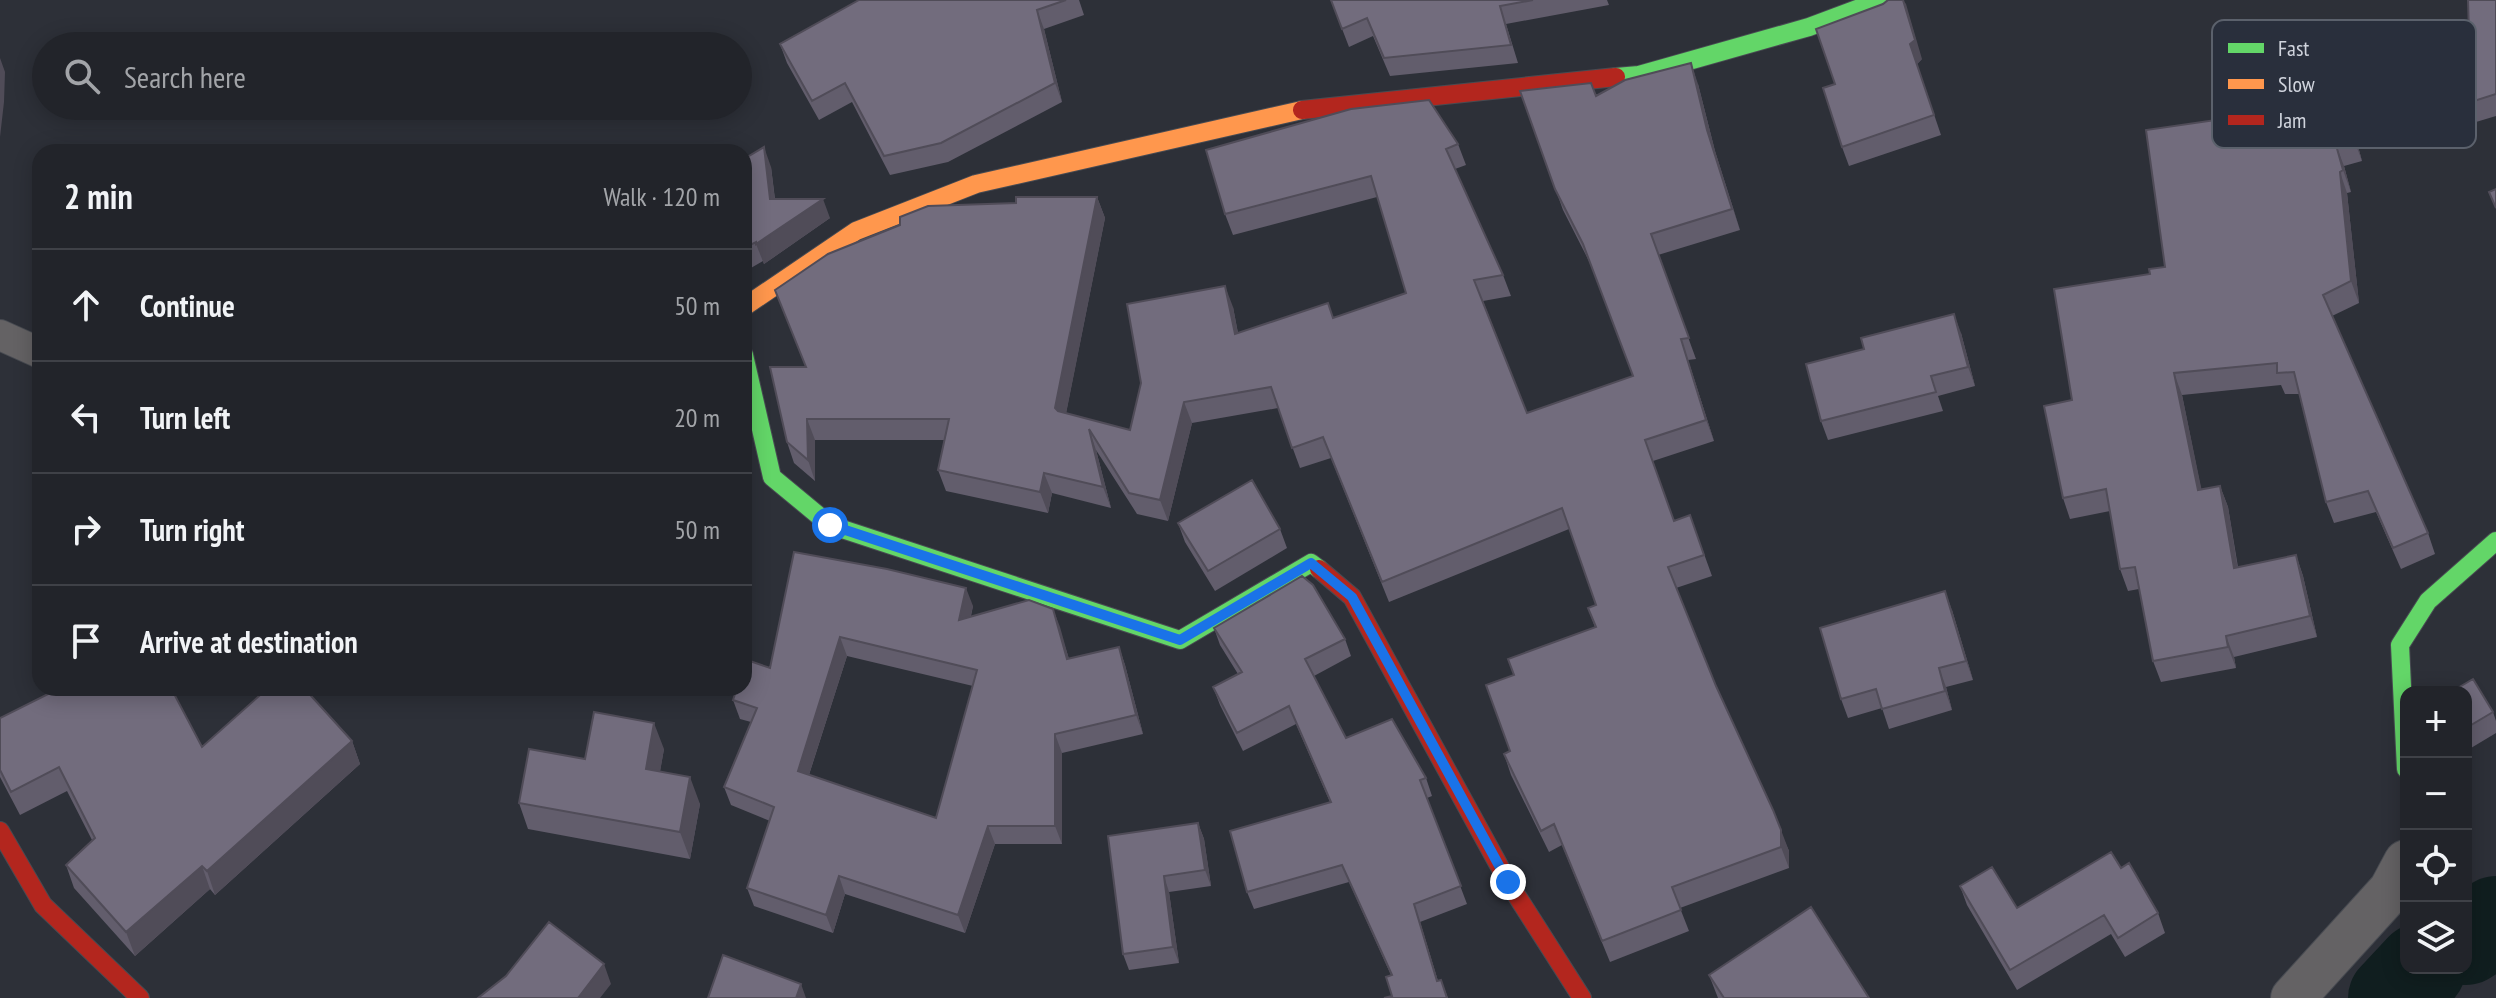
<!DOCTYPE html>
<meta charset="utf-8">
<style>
body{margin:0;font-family:"PT Sans Narrow",sans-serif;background:#2a2c32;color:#f1f3f6}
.controls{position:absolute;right:24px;bottom:24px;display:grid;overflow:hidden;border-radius:16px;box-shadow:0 4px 20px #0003}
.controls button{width:72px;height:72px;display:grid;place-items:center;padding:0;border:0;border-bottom:2px solid #3f4147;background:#22242a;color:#f1f3f6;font:40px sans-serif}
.stop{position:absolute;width:24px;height:24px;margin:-18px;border:6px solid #1a73e8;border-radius:50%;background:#fff}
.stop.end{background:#1a73e8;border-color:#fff;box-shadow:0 2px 8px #0008}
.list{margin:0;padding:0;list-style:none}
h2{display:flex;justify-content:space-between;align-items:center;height:104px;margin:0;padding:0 32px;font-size:34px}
h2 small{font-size:26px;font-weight:400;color:#a2a4a8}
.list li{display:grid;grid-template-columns:52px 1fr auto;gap:24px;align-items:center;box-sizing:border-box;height:112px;padding:0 32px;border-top:2px solid #3f4147}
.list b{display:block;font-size:30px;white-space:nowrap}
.list em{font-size:26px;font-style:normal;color:#a2a4a8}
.icon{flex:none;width:44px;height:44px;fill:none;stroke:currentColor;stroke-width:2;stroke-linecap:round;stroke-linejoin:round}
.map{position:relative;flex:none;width:2496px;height:998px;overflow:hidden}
.search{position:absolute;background:#22242a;box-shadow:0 4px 20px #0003;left:32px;top:32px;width:720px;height:88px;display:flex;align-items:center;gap:20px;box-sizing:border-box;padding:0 28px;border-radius:44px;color:#a2a4a8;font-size:30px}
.panel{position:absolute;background:#22242a;box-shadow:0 4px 20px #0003;left:32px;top:144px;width:720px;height:552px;border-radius:24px}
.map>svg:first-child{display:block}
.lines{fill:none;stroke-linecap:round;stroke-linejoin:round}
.river{stroke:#101e1f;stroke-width:90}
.lane-casing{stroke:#484b52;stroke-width:32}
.street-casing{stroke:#484b52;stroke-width:46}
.fast-casing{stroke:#484b52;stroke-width:20}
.slow-casing{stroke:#484b52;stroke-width:20}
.jam-casing{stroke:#484b52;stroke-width:20}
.lane{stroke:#646264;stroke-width:30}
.street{stroke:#646264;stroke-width:44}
.fast{stroke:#63d668;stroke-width:18}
.slow{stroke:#ff974d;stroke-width:18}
.jam{stroke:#b3261e;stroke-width:18}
.wall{fill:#625d6c;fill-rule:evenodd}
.shaded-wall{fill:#504c58}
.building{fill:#726c7d;stroke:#504c58;stroke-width:2;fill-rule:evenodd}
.route{stroke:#1a73e8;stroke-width:10}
.key{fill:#292f3c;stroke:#5b616c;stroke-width:2}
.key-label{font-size:22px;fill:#d0d4dd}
</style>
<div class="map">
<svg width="2496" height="998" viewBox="0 0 2496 998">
<rect width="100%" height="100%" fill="#2d3038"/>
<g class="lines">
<!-- river -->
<path class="river" d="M2466,940L2496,921
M2393,998L2421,968"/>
<!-- lane casing -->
<g class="lane-casing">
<path id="lane" d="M0,335L40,353"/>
</g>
<!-- street casing -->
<g class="street-casing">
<path id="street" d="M2293,998L2391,890L2406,862"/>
</g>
<!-- fast casing -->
<g class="fast-casing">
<path id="fast" d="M1616,77L1639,75L1809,27L1881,0
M744,355L772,477L830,525L1180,640L1311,563L1319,569
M2406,769L2400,645L2428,601L2496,541"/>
</g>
<!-- slow casing -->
<g class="slow-casing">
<path id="slow" d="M744,307L856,231L976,184L1302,110"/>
</g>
<!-- jam casing -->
<g class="jam-casing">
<path id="jam" d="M1302,110L1616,77
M1319,569L1352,597L1508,882L1582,998
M0,831L43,905L140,998"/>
</g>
<!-- lane -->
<use href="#lane" class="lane"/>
<!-- street -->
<use href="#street" class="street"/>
<!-- fast -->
<use href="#fast" class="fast"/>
<!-- slow -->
<use href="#slow" class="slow"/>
<!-- jam -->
<use href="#jam" class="jam"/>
</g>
<!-- wall -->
<path class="wall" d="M859,0H1079L1084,15L1044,29L1062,102L948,162L890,175L852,102L819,120L787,63L780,44Z
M1331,0H1607L1609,5L1506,24L1518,63L1390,76L1373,36L1349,47Z
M2496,0V116L2456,128L2449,109L2469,34Z
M2322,34L2338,73L2362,161L2344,166L2351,192L2347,193L2359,303L2332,316L2428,533L2435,554L2401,569L2376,512L2334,523L2326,502L2299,394H2285L2281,385L2182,395L2201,489L2220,486L2228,507L2238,567L2296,555L2303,576L2317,637L2234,657L2236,668L2161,682L2153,661L2139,589L2128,591L2120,569L2110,511L2070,519L2063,498L2072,400L2150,274L2165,267L2223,119L2234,79Z
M1922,59L1917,64L1941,135L1849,166L1842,147L1835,84Z
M1698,84L1715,151L1740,230L1658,255L1696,359L1688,360L1714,441L1653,461L1674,521L1690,515L1712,576L1676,588L1716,686L1789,851V868L1680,908L1689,931L1610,962L1562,845L1549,852L1511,775L1504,754L1510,751L1514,675L1595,627L1588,608L1596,605L1569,529L1389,602L1331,458L1300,468L1278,408L1192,423L1168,521L1137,514L1096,450L1111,508L1052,493L1048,513L946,491L938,470L944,440H815V481L794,463L787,442L806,367L775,290L1016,203L1097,197L1105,218L1066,413L1130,430L1233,307L1238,333L1333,318L1406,293L1377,197L1233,235L1225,214L1458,144L1466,165L1455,169L1503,275L1511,296L1483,301L1527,413L1633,376L1591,265L1563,210L1520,91L1596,96Z
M744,159L771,167L775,199L830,218L764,264L763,261L744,272Z
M1961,333L1975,386L1938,396L1943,411L1828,440L1821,421Z
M1178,523L1280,529L1287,548L1215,591L1185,542Z
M794,552L973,606L971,616L1053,609L1069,659L1119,647L1125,665L1143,734L1062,753V844H995L965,933L845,894L833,933L754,906L747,888L770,821L731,805L724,787L751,722L740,719L733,700L770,668ZM847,656L973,686L936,818L809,775Z
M1952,610L1973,680L1946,687L1952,710L1889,729L1882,708L1848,718L1841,699Z
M1214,628L1345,639L1351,656L1314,676L1346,738L1426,778L1432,796L1427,798L1467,904L1420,922L1438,981L1441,980L1448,998H1384L1392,996L1391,975L1349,882L1254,909L1247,892L1330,802L1296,724L1243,751L1220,705L1213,687L1238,674L1220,645Z
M2466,692L2493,712L2496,721V733L2466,751Z
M0,718L202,747L352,741L360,764L215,895L210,889L135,956L74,888L66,865L92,840L67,791L20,815L0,777Z
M664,749L660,771L700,804L690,859L528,829L519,803L585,759Z
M1198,823L1204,839L1211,886L1169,892L1179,963L1129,970L1123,954L1108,836Z
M2121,868L2158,913L2165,933L2125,957L2111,934L2017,990L1967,905L1960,886L2017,908Z
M1709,975L1869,998H1718Z"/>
<!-- shaded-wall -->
<path class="shaded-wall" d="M1903,0L1906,4L1922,59L1917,64L1941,135L1910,44Z
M1037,10L1044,29L1062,102L1055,83Z
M2330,52L2338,73L2362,161L2354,140Z
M0,58L5,72L4,102L0,137Z
M1691,63L1698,84L1715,151L1740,230L1707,130Z
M2336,145L2344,166L2351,192L2343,170Z
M764,147L771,167L777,218L770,199Z
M2340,172L2347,193L2359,303L2351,281Z
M1097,197L1105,218L1063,429L1055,408Z
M823,199L830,218L764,264L756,244Z
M1225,286L1233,307L1242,355L1235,334Z
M1954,314L1961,333L1975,386L1968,367Z
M1681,339L1688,360L1714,441L1706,420Z
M2174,373L2182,395L2206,511L2198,490Z
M1184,402L1192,423L1168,521L1160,500Z
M807,419L815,440V481L808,460Z
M1089,429L1096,450L1111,508L1103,487Z
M1044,473L1052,493L1048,513L1040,492Z
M2220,486L2228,507L2241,589L2234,568Z
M2296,555L2303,576L2317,637L2310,616Z
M966,588L973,606L965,638L959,620Z
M1945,591L1952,610L1973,680L1966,661Z
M1053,609L1060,627L1074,677L1067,659Z
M2226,636L2234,657L2236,668L2228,647Z
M840,637L847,656L804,790L798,771Z
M1119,647L1125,665L1143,734L1136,715Z
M1939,668L1946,687L1952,710L1945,691Z
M654,723L664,749L656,795L646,769Z
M1055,734L1062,753V844L1055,826Z
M352,741L360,764L215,895L207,871Z
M690,777L700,804L690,859L680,832Z
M1198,823L1204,839L1211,886L1205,870Z
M988,826L995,844L965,933L958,915Z
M1781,830L1789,851V868L1781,847Z
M202,866L210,889L135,956L126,932Z
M839,876L845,894L833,933L826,915Z
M1164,876L1169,892L1179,963L1173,947Z
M1414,904L1420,922L1443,998L1437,981Z
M604,964L611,984L600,998H578Z
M801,984L806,998H796Z"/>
<!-- building -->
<path class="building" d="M859,0H1066L1037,10L1055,83L941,143L884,156L845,83L812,101L780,44Z
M1331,0H1533L1500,6L1511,45L1384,58L1367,18L1342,29Z
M1888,0H1903L1915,40L1910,44L1934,115L1842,147L1823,88L1835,84L1816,29L1883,4Z
M2468,0H2496V94L2449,109L2430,46L2469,34Z
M2322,34L2327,52H2330L2354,140L2336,145L2343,170L2340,172L2351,281L2323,295L2428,533L2393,548L2368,491L2326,502L2294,372L2277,373V363L2174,373L2198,490L2220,486L2234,568L2296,555L2310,616L2226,636L2228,647L2153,661L2135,567L2120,569L2106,489L2063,498L2044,406L2072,400L2054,289L2150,274L2149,269L2165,267L2146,130L2223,119L2213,85L2234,79L2232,59Z
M1691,63L1707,130L1732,209L1651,234L1689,338L1681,339L1706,420L1645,440L1674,521L1690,515L1704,555L1668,567L1716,686L1773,810L1781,830V847L1672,887L1681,910L1602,941L1554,824L1541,831L1504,754L1510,751L1486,685L1514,675L1508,659L1596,627L1588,608L1596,605L1562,508L1382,582L1323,437L1292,448L1271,387L1184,402L1160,500L1129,493L1089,429L1103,487L1044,473L1040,492L938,470L949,419H807L808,460L787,442L770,367H806L775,290L828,254L900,225V217L928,206L1016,203V197H1097L1055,408L1058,411L1130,430L1141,383L1127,304L1225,286L1235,334L1328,303L1333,318L1406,293L1371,176L1225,214L1206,150L1351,109L1429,100L1458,144L1446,149L1503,275L1474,280L1527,413L1633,376L1583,244L1555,189L1520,91L1591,83L1596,96L1625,80Z
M764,147L770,199H823L756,244V242L744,248V159Z
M2496,189V208L2489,192Z
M1954,314L1968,367L1931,376L1936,392L1821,421L1806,364L1864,349L1861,338Z
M1252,480L1280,529L1208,571L1178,523Z
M794,552L887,569L966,588L959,620L1029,600L1053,609L1067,659L1119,647L1136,715L1055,734V826H988L958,915L839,876L826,915L747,888L774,807L724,787L757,708L733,700L737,688H744V668L747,660L770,668ZM840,637L977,670L936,818L798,771Z
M1302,576L1313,585L1345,639L1305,659L1346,738L1392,719L1426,778L1420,780L1461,886L1414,904L1437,981L1441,980L1447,998H1384L1392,996L1386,977L1392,975L1342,865L1247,892L1230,831L1331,802L1289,706L1237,733L1213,687L1242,672L1214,628Z
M1945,591L1966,661L1939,668L1945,691L1882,709L1876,689L1841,699L1820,628Z
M2473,679L2493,712L2466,728V692H2451Z
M60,688H171L202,747L268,688H304L352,741L207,871L202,866L126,932L66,865L95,838L59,767L11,792L0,770V718Z
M594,712L654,723L646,769L690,777L680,832L519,803L529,749L585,759Z
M1198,823L1205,870L1164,876L1173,947L1123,954L1108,836Z
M2111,852L2121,868L2129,863L2158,913L2118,938L2104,915L2010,970L1960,886L1992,867L2017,908Z
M1811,907L1869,998H1724L1709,975Z
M549,922L604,964L578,998H478L506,976Z
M723,955L801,984L796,998H708Z"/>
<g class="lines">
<!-- route -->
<path class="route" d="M830,525L1180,640L1311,563L1352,597L1508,882"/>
</g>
<!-- legend -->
<rect x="2212" y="20" width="264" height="128" rx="12" class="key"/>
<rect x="2228" y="43" width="36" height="10" fill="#63d668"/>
<rect x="2228" y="79" width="36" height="10" fill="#ff974d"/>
<rect x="2228" y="115" width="36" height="10" fill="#b3261e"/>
<g class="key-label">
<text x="2278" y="56">Fast</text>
<text x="2278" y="92">Slow</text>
<text x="2278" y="128">Jam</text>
</g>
</svg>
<div class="controls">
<button>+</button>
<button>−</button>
<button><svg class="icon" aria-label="locate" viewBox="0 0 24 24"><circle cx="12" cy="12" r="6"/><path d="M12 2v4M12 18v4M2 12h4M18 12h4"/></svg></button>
<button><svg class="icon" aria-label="layers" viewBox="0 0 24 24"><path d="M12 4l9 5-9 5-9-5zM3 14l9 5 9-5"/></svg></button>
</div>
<div class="stop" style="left:830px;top:525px"></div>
<div class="stop end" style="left:1508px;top:882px"></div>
<div class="search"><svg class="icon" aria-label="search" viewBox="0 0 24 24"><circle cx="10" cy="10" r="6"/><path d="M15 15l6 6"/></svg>Search here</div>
<section class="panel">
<h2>2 min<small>Walk · 120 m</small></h2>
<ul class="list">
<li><svg class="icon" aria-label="ahead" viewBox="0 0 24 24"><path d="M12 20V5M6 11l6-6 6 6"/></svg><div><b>Continue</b></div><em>50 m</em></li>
<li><svg class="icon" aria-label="left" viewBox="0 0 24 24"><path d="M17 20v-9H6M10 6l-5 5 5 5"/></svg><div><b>Turn left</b></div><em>20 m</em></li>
<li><svg class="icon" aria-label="right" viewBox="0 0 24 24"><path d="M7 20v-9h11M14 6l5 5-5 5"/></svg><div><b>Turn right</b></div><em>50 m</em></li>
<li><svg class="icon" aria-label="arrive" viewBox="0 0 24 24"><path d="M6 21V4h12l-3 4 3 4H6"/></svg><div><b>Arrive at destination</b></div></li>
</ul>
</section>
</div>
